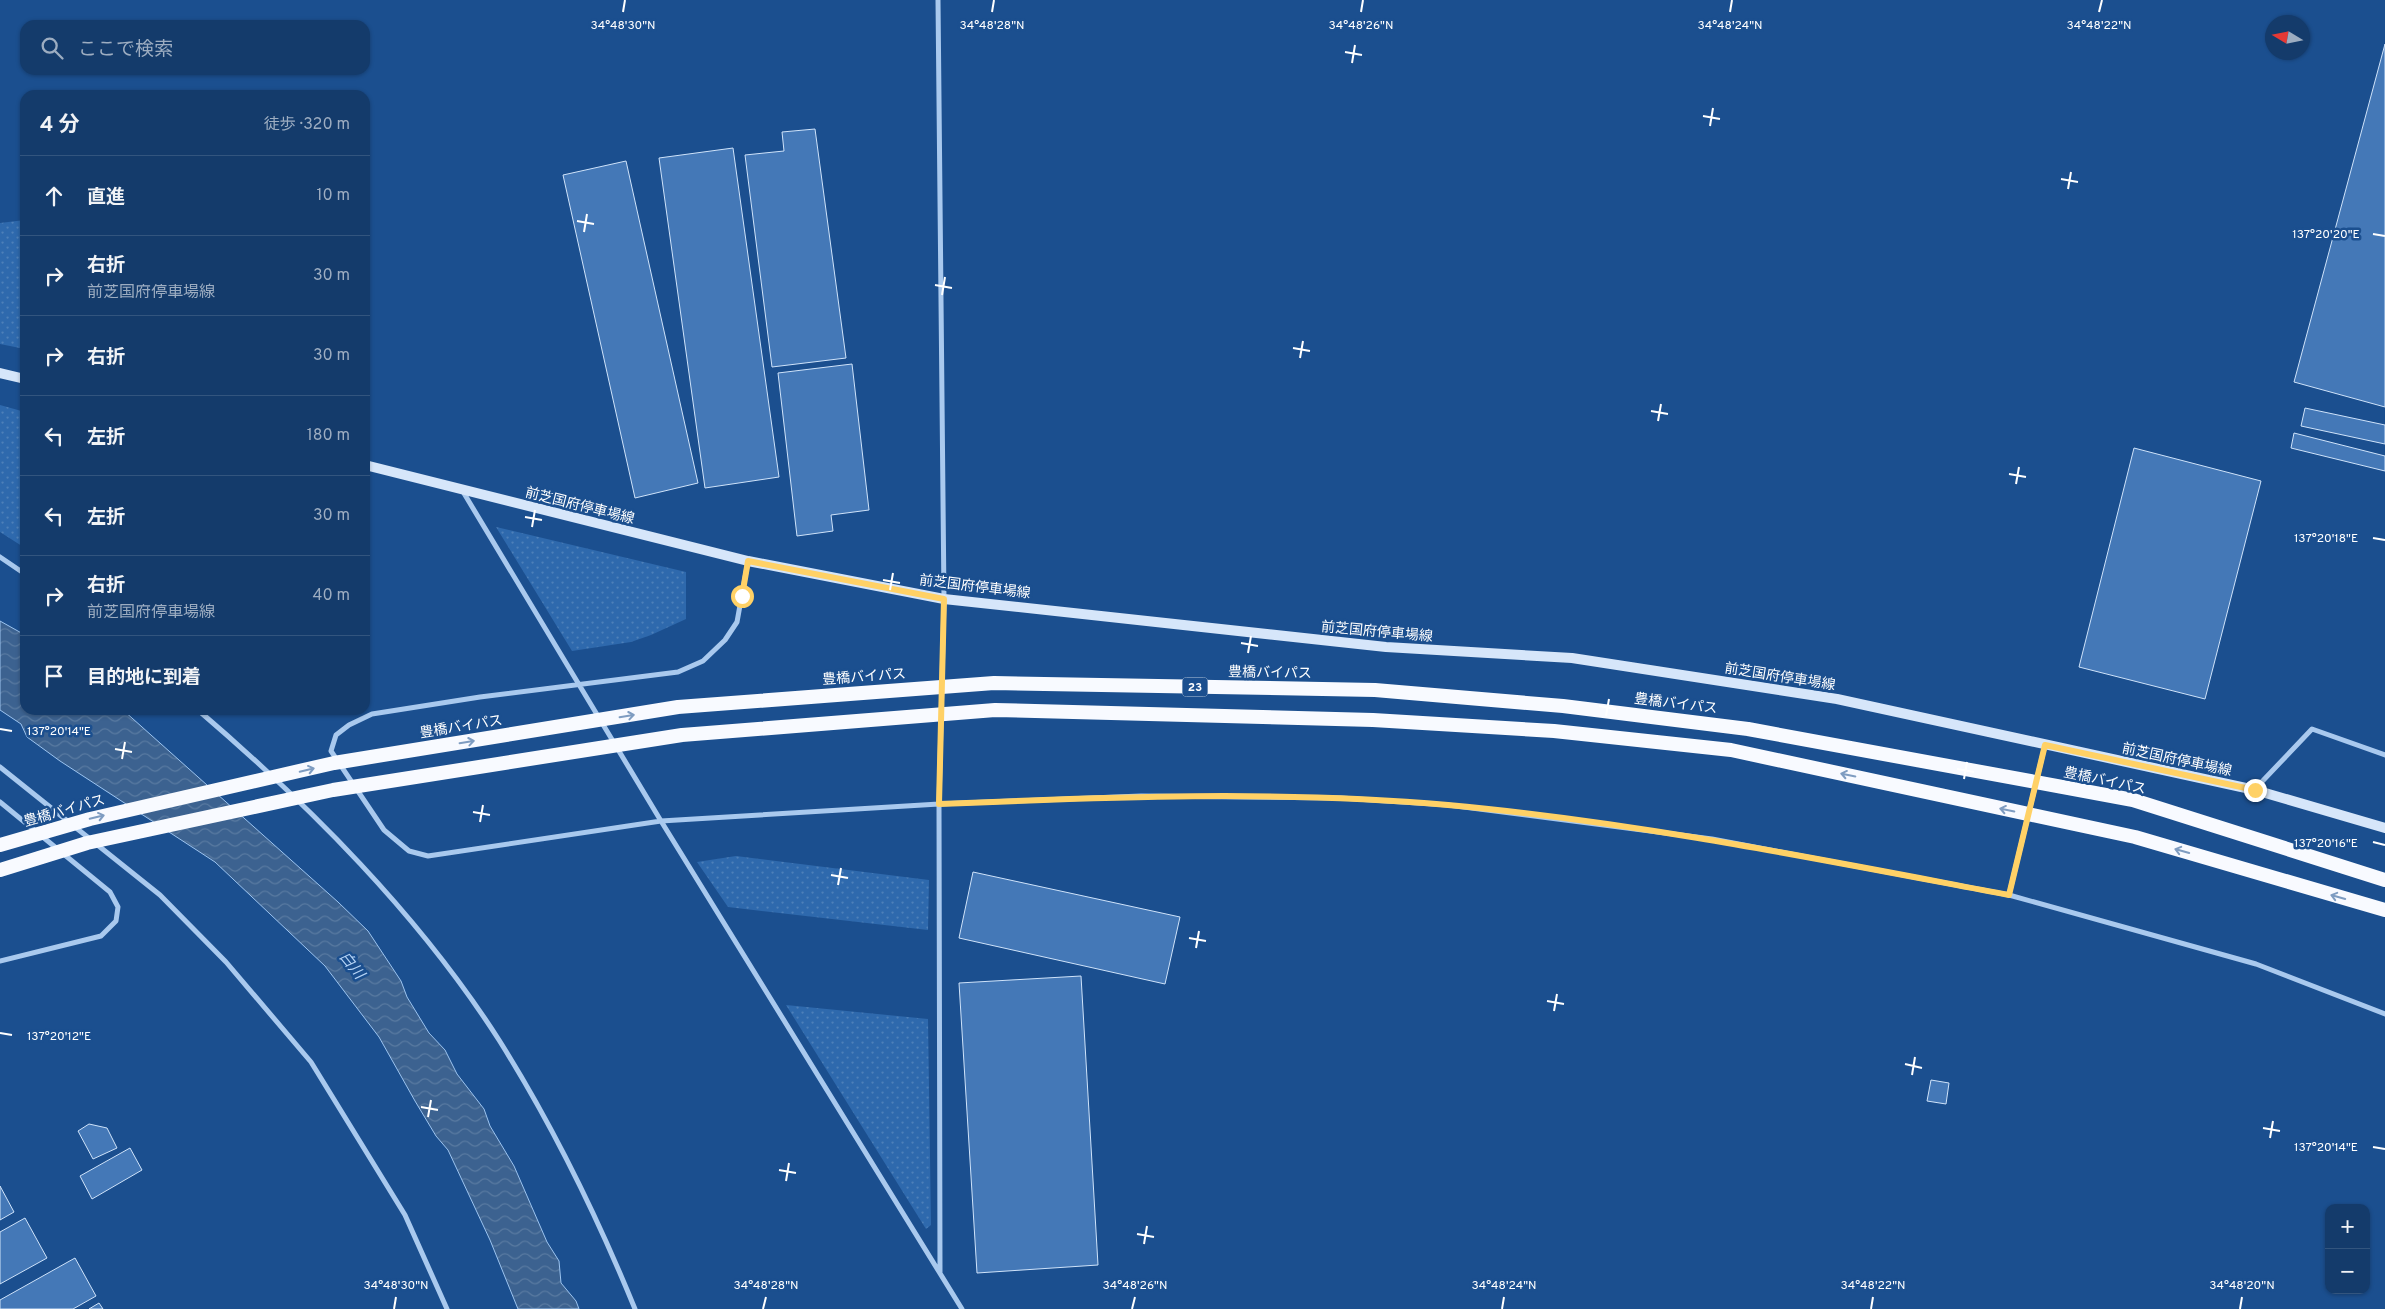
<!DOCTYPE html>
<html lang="ja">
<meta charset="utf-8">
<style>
body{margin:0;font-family:Overpass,"Noto Sans JP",sans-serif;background:#214673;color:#f1f3f6}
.controls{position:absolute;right:15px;bottom:15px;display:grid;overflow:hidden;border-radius:10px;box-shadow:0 1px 4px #0004}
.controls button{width:45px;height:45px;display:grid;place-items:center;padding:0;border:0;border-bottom:1px solid #33557e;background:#143b6b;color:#f1f3f6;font:25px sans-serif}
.compass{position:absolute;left:2265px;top:15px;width:45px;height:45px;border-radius:50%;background:#143b6b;box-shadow:0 1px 4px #0004;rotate:280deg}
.stop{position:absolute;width:15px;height:15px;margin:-11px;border:4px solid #ffd166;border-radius:50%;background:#fff}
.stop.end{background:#ffd166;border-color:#fff;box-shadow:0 1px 5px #0008}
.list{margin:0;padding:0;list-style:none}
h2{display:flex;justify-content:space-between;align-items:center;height:65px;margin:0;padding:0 20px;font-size:21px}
h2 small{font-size:16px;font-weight:400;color:#9dadc1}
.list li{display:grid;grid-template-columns:32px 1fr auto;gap:15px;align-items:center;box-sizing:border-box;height:80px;padding:0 20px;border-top:1px solid #33557e}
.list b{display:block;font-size:19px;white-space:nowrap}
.list p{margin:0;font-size:16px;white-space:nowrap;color:#9dadc1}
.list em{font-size:16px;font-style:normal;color:#9dadc1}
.icon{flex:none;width:28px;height:28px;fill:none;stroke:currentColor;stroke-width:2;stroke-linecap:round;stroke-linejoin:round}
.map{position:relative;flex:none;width:2385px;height:1309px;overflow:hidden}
.search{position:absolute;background:#143b6b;box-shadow:0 1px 4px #0004;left:20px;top:20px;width:350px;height:55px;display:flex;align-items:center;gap:12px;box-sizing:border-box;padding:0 18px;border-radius:15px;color:#9dadc1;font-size:19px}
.panel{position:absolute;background:#143b6b;box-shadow:0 1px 4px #0004;left:20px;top:90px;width:350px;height:625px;border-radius:15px}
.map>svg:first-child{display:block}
.grass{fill:url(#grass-dots)}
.water{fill:url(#water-waves);stroke:#9cc4f0}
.building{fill:#4478b7;stroke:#cfe3fa}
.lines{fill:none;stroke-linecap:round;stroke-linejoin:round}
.minor{stroke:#a9c9ee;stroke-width:5}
.secondary{stroke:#d6e6fa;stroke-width:10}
.trunk-bridge{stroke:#f8faff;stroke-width:14}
.oneway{stroke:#7e9cc1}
.route{stroke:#ffd166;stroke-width:6}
.ticks{fill:none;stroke:#fff;stroke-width:2}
.labels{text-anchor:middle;stroke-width:5;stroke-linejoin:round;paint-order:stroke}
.shield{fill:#1b4f8f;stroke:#bbcadd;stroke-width:1}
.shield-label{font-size:12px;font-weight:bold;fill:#fff}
.street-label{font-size:14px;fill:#fff;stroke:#1b4f8f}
.water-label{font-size:15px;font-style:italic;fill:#b5d3f5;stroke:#1b4f8f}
.ticks-label{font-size:12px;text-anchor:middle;fill:#fff;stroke:#1b4f8f;stroke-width:5;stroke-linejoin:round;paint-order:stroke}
</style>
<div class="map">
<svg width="2385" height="1309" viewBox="0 0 2385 1309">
<defs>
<pattern id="grass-dots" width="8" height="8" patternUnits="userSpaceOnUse" patternTransform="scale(1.25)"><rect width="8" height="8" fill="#2e69ad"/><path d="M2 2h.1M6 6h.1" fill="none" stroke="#4d80b9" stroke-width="1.8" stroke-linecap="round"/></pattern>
<pattern id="water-waves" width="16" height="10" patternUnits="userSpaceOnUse" patternTransform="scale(1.25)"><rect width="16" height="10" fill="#3c6290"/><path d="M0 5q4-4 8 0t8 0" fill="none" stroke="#597aa1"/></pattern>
</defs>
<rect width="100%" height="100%" fill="#1b4f8f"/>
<!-- grass -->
<path class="grass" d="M25,220V349L0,344V223Z
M0,405L25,412V548L0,532Z
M496,527L686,572V619L651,635L631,642L572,651Z
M736,856L929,880L928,930L728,907L697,862Z
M786,1005L928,1019L931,1225L926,1229Z"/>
<!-- water -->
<path class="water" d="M0,621L25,635V710H123L338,902L368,931L401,981L407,997L429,1033L445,1050L457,1074L484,1109L490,1126L514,1166L547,1242L559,1261L561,1283L576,1301L579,1309H518L490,1240L448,1150L436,1136L415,1101L379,1037L325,966L215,862L60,761L27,737L21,724L0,710Z"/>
<!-- building -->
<path class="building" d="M2385,44V407L2294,382Z
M815,129L846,358L772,367L745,155L784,151L782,132Z
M733,148L779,477L705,488L659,158Z
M626,161L698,483L635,498L563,175Z
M852,364L869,510L831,515L833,531L797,536L778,373Z
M2305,408L2385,425V444L2301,426Z
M2294,433L2385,456V471L2291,448Z
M2134,448L2261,481L2205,699L2079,667Z
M973,872L1180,917L1165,984L959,938Z
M1081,976L1098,1265L977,1273L959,983Z
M1931,1080L1949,1083L1946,1104L1927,1101Z
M89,1124L107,1128L117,1148L93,1159L78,1131Z
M130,1148L142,1170L92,1199L80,1176Z
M0,1186L14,1212L0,1220Z
M25,1218L47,1258L0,1284V1232Z
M75,1258L96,1296L73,1309H0V1300Z
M99,1303L103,1309H89Z"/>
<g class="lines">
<!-- minor -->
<path class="minor" d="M938,0L944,599L939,804L940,1272
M462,490L661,821L962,1309
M0,557L25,574
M748,561L737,622L725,640L703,661L678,672L480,697L372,714L349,725L336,735L331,751L384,830L409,851L428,856L661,821L939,804L1141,796L1341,798L1448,805L1712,839L2009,895L2256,964L2385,1014
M198,710C310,806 419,915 499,1040C553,1126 597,1216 635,1309
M0,767L160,895L226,962L311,1062L405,1215L447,1309
M2255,789L2312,729L2385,755
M0,802L110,892L118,907L116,921L101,936L0,961
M2009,895L2045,745"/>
<!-- secondary -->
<path class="secondary" d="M0,373L25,379
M365,465L748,561L944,599L1386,647L1572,658L1837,699L2255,790L2385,828"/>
<!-- trunk-bridge -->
<path class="trunk-bridge" d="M0,845L90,819L334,763L678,707L994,683L1375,690L1563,706L1748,729L2133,800L2385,880
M0,870L87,843L333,790L682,735L995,710L1373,720L1554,731L1731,750L2135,837L2385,910"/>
</g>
<!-- one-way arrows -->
<defs><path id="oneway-shaft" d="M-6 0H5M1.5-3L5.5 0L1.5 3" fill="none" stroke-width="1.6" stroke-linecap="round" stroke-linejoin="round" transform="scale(1.25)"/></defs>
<g class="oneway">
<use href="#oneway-shaft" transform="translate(627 716) rotate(-9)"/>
<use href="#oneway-shaft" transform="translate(467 742) rotate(-9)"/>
<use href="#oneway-shaft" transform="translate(307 770) rotate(-13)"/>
<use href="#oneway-shaft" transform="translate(1848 775) rotate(-168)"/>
<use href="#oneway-shaft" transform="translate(2007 810) rotate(-168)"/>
<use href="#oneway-shaft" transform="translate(97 817) rotate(-13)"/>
<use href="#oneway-shaft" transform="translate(2182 851) rotate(-164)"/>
<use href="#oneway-shaft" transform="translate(2338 897) rotate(-164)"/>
</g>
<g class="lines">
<!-- route -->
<path class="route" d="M742,596L748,561L944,599L939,804C1108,797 1278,790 1448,805C1636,822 1823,860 2009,895L2045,745L2255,790"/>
</g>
<!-- ticks -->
<path class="ticks" d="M623,12L625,0M992,12L994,0M1361,12L1363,0M1730,12L1732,0M2099,12L2102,0M1345,52L1362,55M1352,63L1355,45M1703,116L1720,119M1710,126L1713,108M2061,179L2078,182M2068,189L2071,172M577,221L594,224M584,232L587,214M2373,234L2385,236M935,285L952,288M942,295L945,277M1293,348L1310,351M1300,358L1303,341M1651,411L1668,414M1658,421L1661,404M2009,474L2026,477M2016,484L2019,467M525,517L542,520M532,527L535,510M2373,538L2385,540M883,580L900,583M890,590L893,573M1241,643L1258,646M1248,653L1251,636M1599,706L1616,709M1606,716L1609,699M0,729L12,731M115,749L132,752M122,759L125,742M1957,769L1974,772M1964,779L1967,762M473,812L490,815M480,822L483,805M2373,842L2385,845M831,875L848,878M838,885L841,868M1189,938L1206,941M1196,948L1199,931M1547,1001L1564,1004M1554,1011L1557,994M0,1033L12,1035M1905,1064L1922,1068M1912,1075L1915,1057M421,1107L438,1110M428,1117L431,1100M2263,1128L2280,1131M2270,1138L2273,1121M2373,1147L2385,1149M779,1170L796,1173M786,1181L789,1163M1137,1234L1154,1237M1144,1244L1147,1226M394,1309L396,1297M763,1309L766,1297M1132,1309L1135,1297M1502,1309L1504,1297M1871,1309L1873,1297M2240,1309L2242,1297"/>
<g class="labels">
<!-- shield labels -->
<rect class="shield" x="1182.5" y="677.5" width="25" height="19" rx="4"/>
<g class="shield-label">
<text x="1195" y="691">23</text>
</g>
<!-- street labels -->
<g class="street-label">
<text transform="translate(580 505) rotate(14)" y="5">前芝国府停車場線</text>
<text transform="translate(975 586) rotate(7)" y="5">前芝国府停車場線</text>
<text transform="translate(1377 631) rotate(5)" y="5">前芝国府停車場線</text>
<text transform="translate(1270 672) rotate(1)" y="5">豊橋バイパス</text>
<text transform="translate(864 676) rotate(-4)" y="5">豊橋バイパス</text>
<text transform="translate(1780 676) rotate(9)" y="5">前芝国府停車場線</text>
<text transform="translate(1676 703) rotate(7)" y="5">豊橋バイパス</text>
<text transform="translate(461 726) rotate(-9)" y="5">豊橋バイパス</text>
<text transform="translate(2177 759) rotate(12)" y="5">前芝国府停車場線</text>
<text transform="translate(2105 780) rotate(12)" y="5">豊橋バイパス</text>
<text transform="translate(64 810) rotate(-16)" y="5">豊橋バイパス</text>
</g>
<!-- water labels -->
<g class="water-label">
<text transform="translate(352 965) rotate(51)" y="5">白川</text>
</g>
</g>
<g class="ticks-label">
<text x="623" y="29">34°48'30"N</text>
<text x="992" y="29">34°48'28"N</text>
<text x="1361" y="29">34°48'26"N</text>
<text x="1730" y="29">34°48'24"N</text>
<text x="2099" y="29">34°48'22"N</text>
<text x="2326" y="238">137°20'20"E</text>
<text x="2326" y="542">137°20'18"E</text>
<text x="59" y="735">137°20'14"E</text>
<text x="2326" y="847">137°20'16"E</text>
<text x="59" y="1040">137°20'12"E</text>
<text x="2326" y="1151">137°20'14"E</text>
<text x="396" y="1289">34°48'30"N</text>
<text x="766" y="1289">34°48'28"N</text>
<text x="1135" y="1289">34°48'26"N</text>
<text x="1504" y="1289">34°48'24"N</text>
<text x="1873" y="1289">34°48'22"N</text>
<text x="2242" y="1289">34°48'20"N</text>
</g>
</svg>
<div class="controls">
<button>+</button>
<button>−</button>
</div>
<svg class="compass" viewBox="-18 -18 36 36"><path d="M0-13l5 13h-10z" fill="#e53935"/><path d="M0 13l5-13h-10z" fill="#9dadc1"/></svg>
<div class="stop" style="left:742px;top:596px"></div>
<div class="stop end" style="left:2255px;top:790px"></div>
<div class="search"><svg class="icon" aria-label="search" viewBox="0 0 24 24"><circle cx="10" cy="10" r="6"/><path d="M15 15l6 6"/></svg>ここで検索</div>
<section class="panel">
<h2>4 分<small>徒歩 · 320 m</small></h2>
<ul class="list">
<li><svg class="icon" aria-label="ahead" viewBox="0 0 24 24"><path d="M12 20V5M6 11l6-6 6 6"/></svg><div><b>直進</b></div><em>10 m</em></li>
<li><svg class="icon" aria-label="right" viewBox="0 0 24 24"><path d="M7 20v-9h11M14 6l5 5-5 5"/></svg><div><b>右折</b><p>前芝国府停車場線</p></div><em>30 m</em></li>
<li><svg class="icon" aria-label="right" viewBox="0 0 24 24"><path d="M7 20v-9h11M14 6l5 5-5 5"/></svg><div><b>右折</b></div><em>30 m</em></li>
<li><svg class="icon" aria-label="left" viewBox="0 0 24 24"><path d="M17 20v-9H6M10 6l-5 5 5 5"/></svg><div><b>左折</b></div><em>180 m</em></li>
<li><svg class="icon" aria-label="left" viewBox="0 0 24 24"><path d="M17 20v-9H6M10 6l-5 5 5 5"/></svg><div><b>左折</b></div><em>30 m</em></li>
<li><svg class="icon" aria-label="right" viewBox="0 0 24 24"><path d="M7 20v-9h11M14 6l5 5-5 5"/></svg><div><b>右折</b><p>前芝国府停車場線</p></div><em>40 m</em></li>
<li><svg class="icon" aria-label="arrive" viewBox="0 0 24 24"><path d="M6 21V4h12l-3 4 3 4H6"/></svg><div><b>目的地に到着</b></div></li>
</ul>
</section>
</div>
